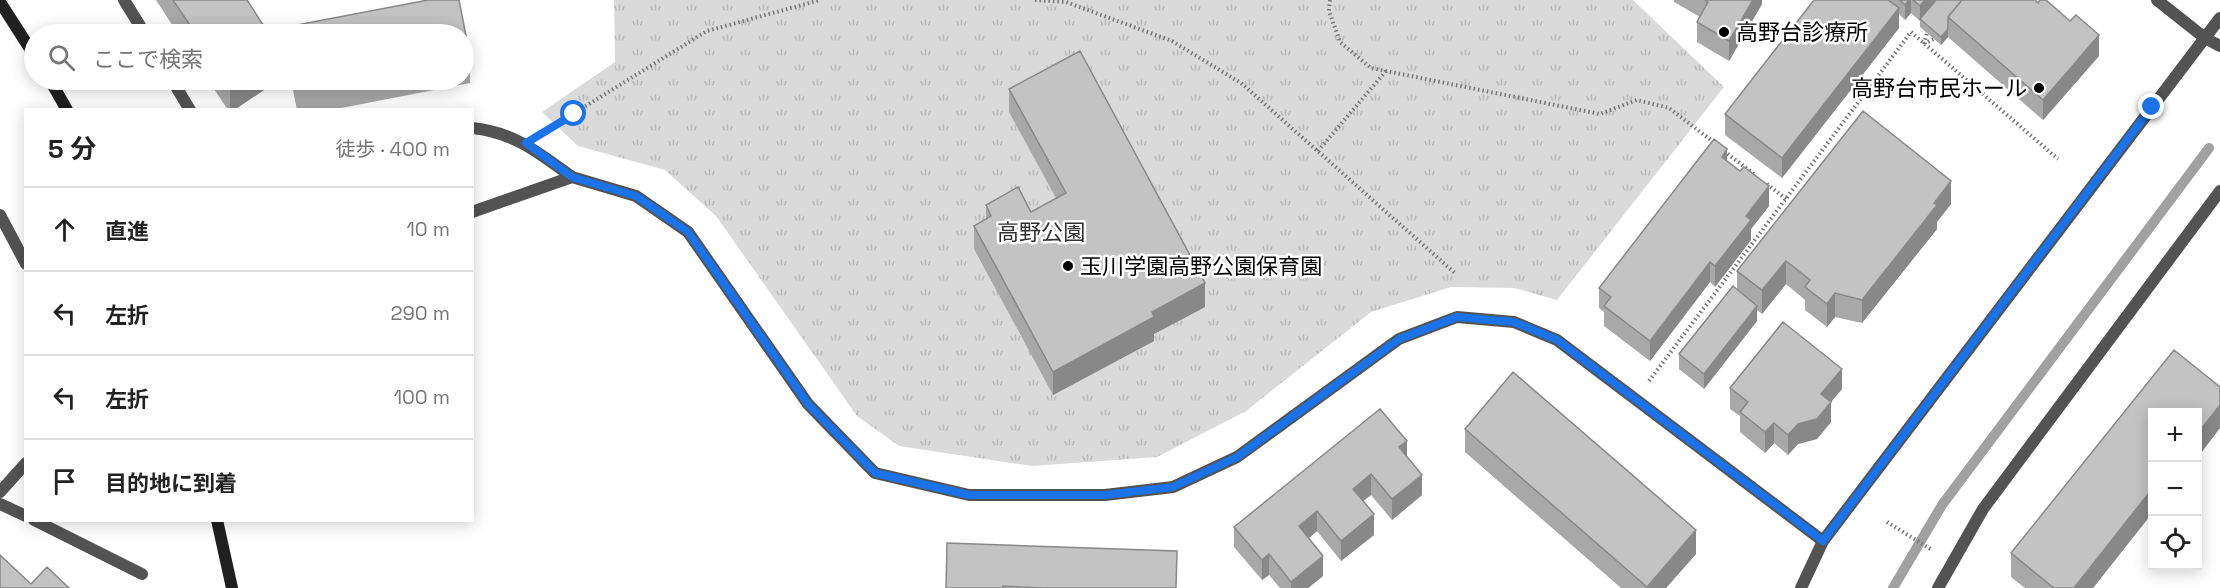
<!DOCTYPE html>
<html lang="ja">
<meta charset="utf-8">
<style>
body{margin:0;font-family:"Space Grotesk","Noto Sans JP",sans-serif;background:#f2f2f2;color:#222}
.controls{position:absolute;right:18px;bottom:18px;display:grid;overflow:hidden;border-radius:0px;box-shadow:0 3px 15px #0003}
.controls button{width:54px;height:54px;display:grid;place-items:center;padding:0;border:0;border-bottom:2px solid #e0e0e0;background:#fff;color:#222;font:30px sans-serif}
.stop{position:absolute;width:18px;height:18px;margin:-14px;border:4px solid #1a73e8;border-radius:50%;background:#fff}
.stop.end{background:#1a73e8;border-color:#fff;box-shadow:0 2px 6px #0008}
.list{margin:0;padding:0;list-style:none}
h2{display:flex;justify-content:space-between;align-items:center;height:78px;margin:0;padding:0 24px;font-size:26px}
h2 small{font-size:20px;font-weight:400;color:#767676}
.list li{display:grid;grid-template-columns:39px 1fr auto;gap:18px;align-items:center;box-sizing:border-box;height:84px;padding:0 24px;border-top:2px solid #e0e0e0}
.list b{display:block;font-size:22px;white-space:nowrap}
.list em{font-size:20px;font-style:normal;color:#767676}
.icon{flex:none;width:33px;height:33px;fill:none;stroke:currentColor;stroke-width:2;stroke-linecap:round;stroke-linejoin:round}
.map{position:relative;flex:none;width:2220px;height:588px;overflow:hidden}
.search{position:absolute;background:#fff;box-shadow:0 3px 15px #0003;left:24px;top:24px;width:450px;height:66px;display:flex;align-items:center;gap:15px;box-sizing:border-box;padding:0 21px;border-radius:33px;color:#767676;font-size:22px}
.panel{position:absolute;background:#fff;box-shadow:0 3px 15px #0003;left:24px;top:108px;width:450px;height:414px;border-radius:0px}
.map>svg:first-child{display:block}
.grass{fill:url(#grass-tufts)}
.lines{fill:none;stroke-linecap:round;stroke-linejoin:round}
.stream{stroke:#a1a1a1;stroke-width:10}
.path{stroke:#757575;stroke-width:4;stroke-dasharray:1.5 3;stroke-linecap:butt}
.minor{stroke:#535353;stroke-width:12}
.tertiary{stroke:#535353;stroke-width:12}
.secondary{stroke:#202020;stroke-width:12}
.wall{fill:#a8a8a8}
.shaded-wall{fill:#888}
.building{fill:#c3c3c3;stroke:#888;stroke-width:1.5}
.route{stroke:#1a73e8;stroke-width:8}
.poi-dot{fill:#000;stroke:#fff;stroke-width:2}
.labels{text-anchor:middle;stroke-width:5;stroke-linejoin:round;paint-order:stroke}
.poi-label{font-size:22px;fill:#000;stroke:#fff;text-anchor:start}
.park-label{font-size:22px;fill:#313131;stroke:#fff}
</style>
<div class="map">
<svg width="2220" height="588" viewBox="0 0 2220 588">
<defs>
<pattern id="grass-tufts" width="24" height="20" patternUnits="userSpaceOnUse" patternTransform="scale(1.5)"><rect width="24" height="20" fill="#dadada"/><path d="M3 7l-1-3M5 7V3M7 7l1-3M15 17l-1-3M17 17v-4M19 17l1-3" fill="none" stroke="#b9b9b9"/></pattern>
</defs>
<rect width="100%" height="100%" fill="#fff"/>
<!-- grass -->
<path class="grass" d="M614,0H1633L1724,87L1557,300L1514,288L1451,287L1371,312L1246,411L1157,457L1032,466L899,446L857,416L716,216L665,170L578,146L542,112L615,62Z"/>
<g class="lines">
<!-- stream -->
<path class="stream" d="M1893,588L1942,505L2209,148"/>
<!-- path -->
<path class="path" d="M1035,0L1066,2L1172,41L1241,83L1456,274
M1330,0L1329,11L1340,42L1371,68L1600,114L1637,100L1669,108L1716,144
M1924,44L1927,33
M1924,44L1934,39
M547,130L707,31L820,0
M1318,151L1386,71
M1724,151L1754,174
M1767,184L1786,199
M1649,381L1911,32L2058,159
M1887,522L1932,550"/>
<!-- minor -->
<path class="minor" d="M124,0L145,34
M172,80L190,110
M472,128C514,132 539,153 572,177
M0,215L26,264
M0,492L26,463
M0,504L26,516
M34,520L142,574
M1938,588L1983,509L2220,191"/>
<!-- tertiary -->
<path class="tertiary" d="M2157,0L2205,38L2220,46
M472,212L572,177L636,196L688,232L808,404L875,473L969,495H1105L1173,487L1237,457L1399,339L1457,317L1514,322L1557,340L1823,541
M1801,588L1823,541L2220,18"/>
<!-- secondary -->
<path class="secondary" d="M0,2L34,55
M50,80L67,110
M217,520L232,588"/>
</g>
<!-- wall -->
<path class="wall" d="M156,0H247L269,34H178Z
M428,0H459L470,56V83L331,110H297L291,80H464V34H286V27Z
M1674,0H1762V4L1729,61L1697,42V22L1700,17L1674,2Z
M1814,0H2035L2099,56L2043,120L1948,37L1941,45L1920,27V21L1911,13L1905,20L1899,14V28L1782,178L1725,135V114Z
M208,80H279L234,110H228Z
M1009,89L1205,307L1154,334V341L1053,395L974,249V226L986,219V205L1031,212L1056,198L1009,112Z
M1727,161L1769,206L1751,229V240L1715,287L1710,282L1650,361L1604,326V312L1599,308V288Z
M1951,204L1937,222V229L1862,323L1835,317L1827,327L1805,310V300L1786,284L1762,314L1757,310V321L1704,389L1679,369V354L1737,290V271Z
M2220,387V428L2093,588H2025L2011,577V553Z
M1730,388L1842,389L1831,402V422L1817,439L1798,444L1788,455L1774,443L1765,453L1740,432V416L1730,409Z
M1465,429L1696,554L1666,588H1621L1465,452Z
M1407,457L1422,495L1392,520L1371,495L1363,501L1374,535L1341,561L1317,531L1309,538L1323,576L1308,588H1280L1269,575L1262,580L1234,547V527Z
M1177,551L1176,588H946Z"/>
<!-- shaded-wall -->
<path class="shaded-wall" d="M1753,0H1762V4L1729,61V41Z
M1909,0H1911V13L1905,20V5Z
M1925,0H1938L1920,19V21V6Z
M1899,8V28L1782,178V158Z
M1948,29V37L1941,45V37Z
M2099,35V56L2043,120V100Z
M238,80H279L234,110H230V85Z
M1727,149V170L1722,157Z
M1951,181V204L1937,222V229L1862,323V300Z
M1769,186V206L1751,229V240L1715,287V266L1746,216Z
M1786,261V284L1762,314V290Z
M1710,262V282L1650,361V341Z
M1205,283V307L1154,334V341L1053,395V372L1152,312Z
M1835,293V317L1827,327V304Z
M1757,306V321L1704,389V374Z
M1842,369V389L1831,402V422L1817,439L1798,444L1788,455V435Z
M2220,405V428L2198,457V433Z
M1774,423V443L1765,453V432Z
M1407,441V462L1399,447Z
M1371,474V495L1353,509V489Z
M1422,475V495L1392,520V499Z
M2152,489V513L2093,588H2074Z
M1317,511V531L1299,546V526Z
M1374,514V535L1341,561V541Z
M1696,530V554L1666,588H1647Z
M1269,554V575L1262,580V560Z
M1323,556V576L1308,588H1291V582Z"/>
<!-- building -->
<path class="building" d="M173,0H247L269,34H196Z
M428,0H459L470,56L464,57V34H287L286,27Z
M1705,0H1753L1729,41L1697,22L1708,2Z
M1814,0H1888L1899,8L1782,158L1725,114Z
M1900,0H1909L1905,5Z
M1913,0H1925L1920,6Z
M1936,0H1962L1948,17V29L1941,37L1920,19Z
M1962,0H2035L2038,3L2040,0H2046L2070,21L2076,15L2099,35L2043,100L1948,17Z
M1080,51L1205,283L1152,312L1154,317L1053,372L974,226L991,216L986,205L1018,187L1031,212L1066,193L1009,89Z
M226,80H238L230,85Z
M296,80H346L298,89Z
M1863,111L1951,181L1934,203L1937,205L1862,300L1835,293L1827,304L1805,287L1810,280L1786,261L1762,290L1737,271Z
M1714,139L1727,149L1722,157L1740,171L1744,167L1769,186L1746,216L1751,220L1715,266L1710,262L1650,341L1604,306L1611,297L1599,288Z
M1733,286L1757,306L1704,374L1679,354Z
M1783,322L1842,369L1821,394L1831,402L1817,419L1798,424L1788,435L1774,423L1765,432L1740,412L1748,402L1730,388Z
M2174,350L2220,387V405L2198,433V412H2152V489L2074,588H2054L2011,553Z
M1513,372L1696,530L1647,587L1465,429Z
M1380,409L1407,441L1399,447L1422,475L1392,499L1371,474L1353,489L1374,514L1341,541L1317,511L1299,526L1323,556L1291,582L1269,554L1262,560L1234,527Z
M947,543L1177,551L1176,588H1043L1003,586V588H946Z
M0,555L31,584L47,567L69,588H0Z"/>
<g class="lines">
<!-- route -->
<path class="route" d="M574,114L526,143L572,177L636,196L688,232L808,404L875,473L969,495H1105L1173,487L1237,457L1399,339L1457,317L1514,322L1557,340L1823,541L2152,107"/>
</g>
<!-- markers -->
<g class="poi-dot">
<circle cx="1724" cy="32" r="6"/>
<circle cx="2039" cy="88" r="6"/>
<circle cx="1068" cy="266" r="6"/>
</g>
<g class="labels">
<!-- poi labels -->
<g class="poi-label">
<text x="1736" y="40">高野台診療所</text>
<text x="2027" y="96" text-anchor="end">高野台市民ホール</text>
<text x="1080" y="274">玉川学園高野公園保育園</text>
</g>
<!-- park labels -->
<g class="park-label">
<text x="1041" y="240">高野公園</text>
</g>
</g>
</svg>
<div class="controls">
<button>+</button>
<button>−</button>
<button><svg class="icon" aria-label="locate" viewBox="0 0 24 24"><circle cx="12" cy="12" r="6"/><path d="M12 2v4M12 18v4M2 12h4M18 12h4"/></svg></button>
</div>
<div class="stop" style="left:574px;top:114px"></div>
<div class="stop end" style="left:2152px;top:107px"></div>
<div class="search"><svg class="icon" aria-label="search" viewBox="0 0 24 24"><circle cx="10" cy="10" r="6"/><path d="M15 15l6 6"/></svg>ここで検索</div>
<section class="panel">
<h2>5 分<small>徒歩 · 400 m</small></h2>
<ul class="list">
<li><svg class="icon" aria-label="ahead" viewBox="0 0 24 24"><path d="M12 20V5M6 11l6-6 6 6"/></svg><div><b>直進</b></div><em>10 m</em></li>
<li><svg class="icon" aria-label="left" viewBox="0 0 24 24"><path d="M17 20v-9H6M10 6l-5 5 5 5"/></svg><div><b>左折</b></div><em>290 m</em></li>
<li><svg class="icon" aria-label="left" viewBox="0 0 24 24"><path d="M17 20v-9H6M10 6l-5 5 5 5"/></svg><div><b>左折</b></div><em>100 m</em></li>
<li><svg class="icon" aria-label="arrive" viewBox="0 0 24 24"><path d="M6 21V4h12l-3 4 3 4H6"/></svg><div><b>目的地に到着</b></div></li>
</ul>
</section>
</div>
